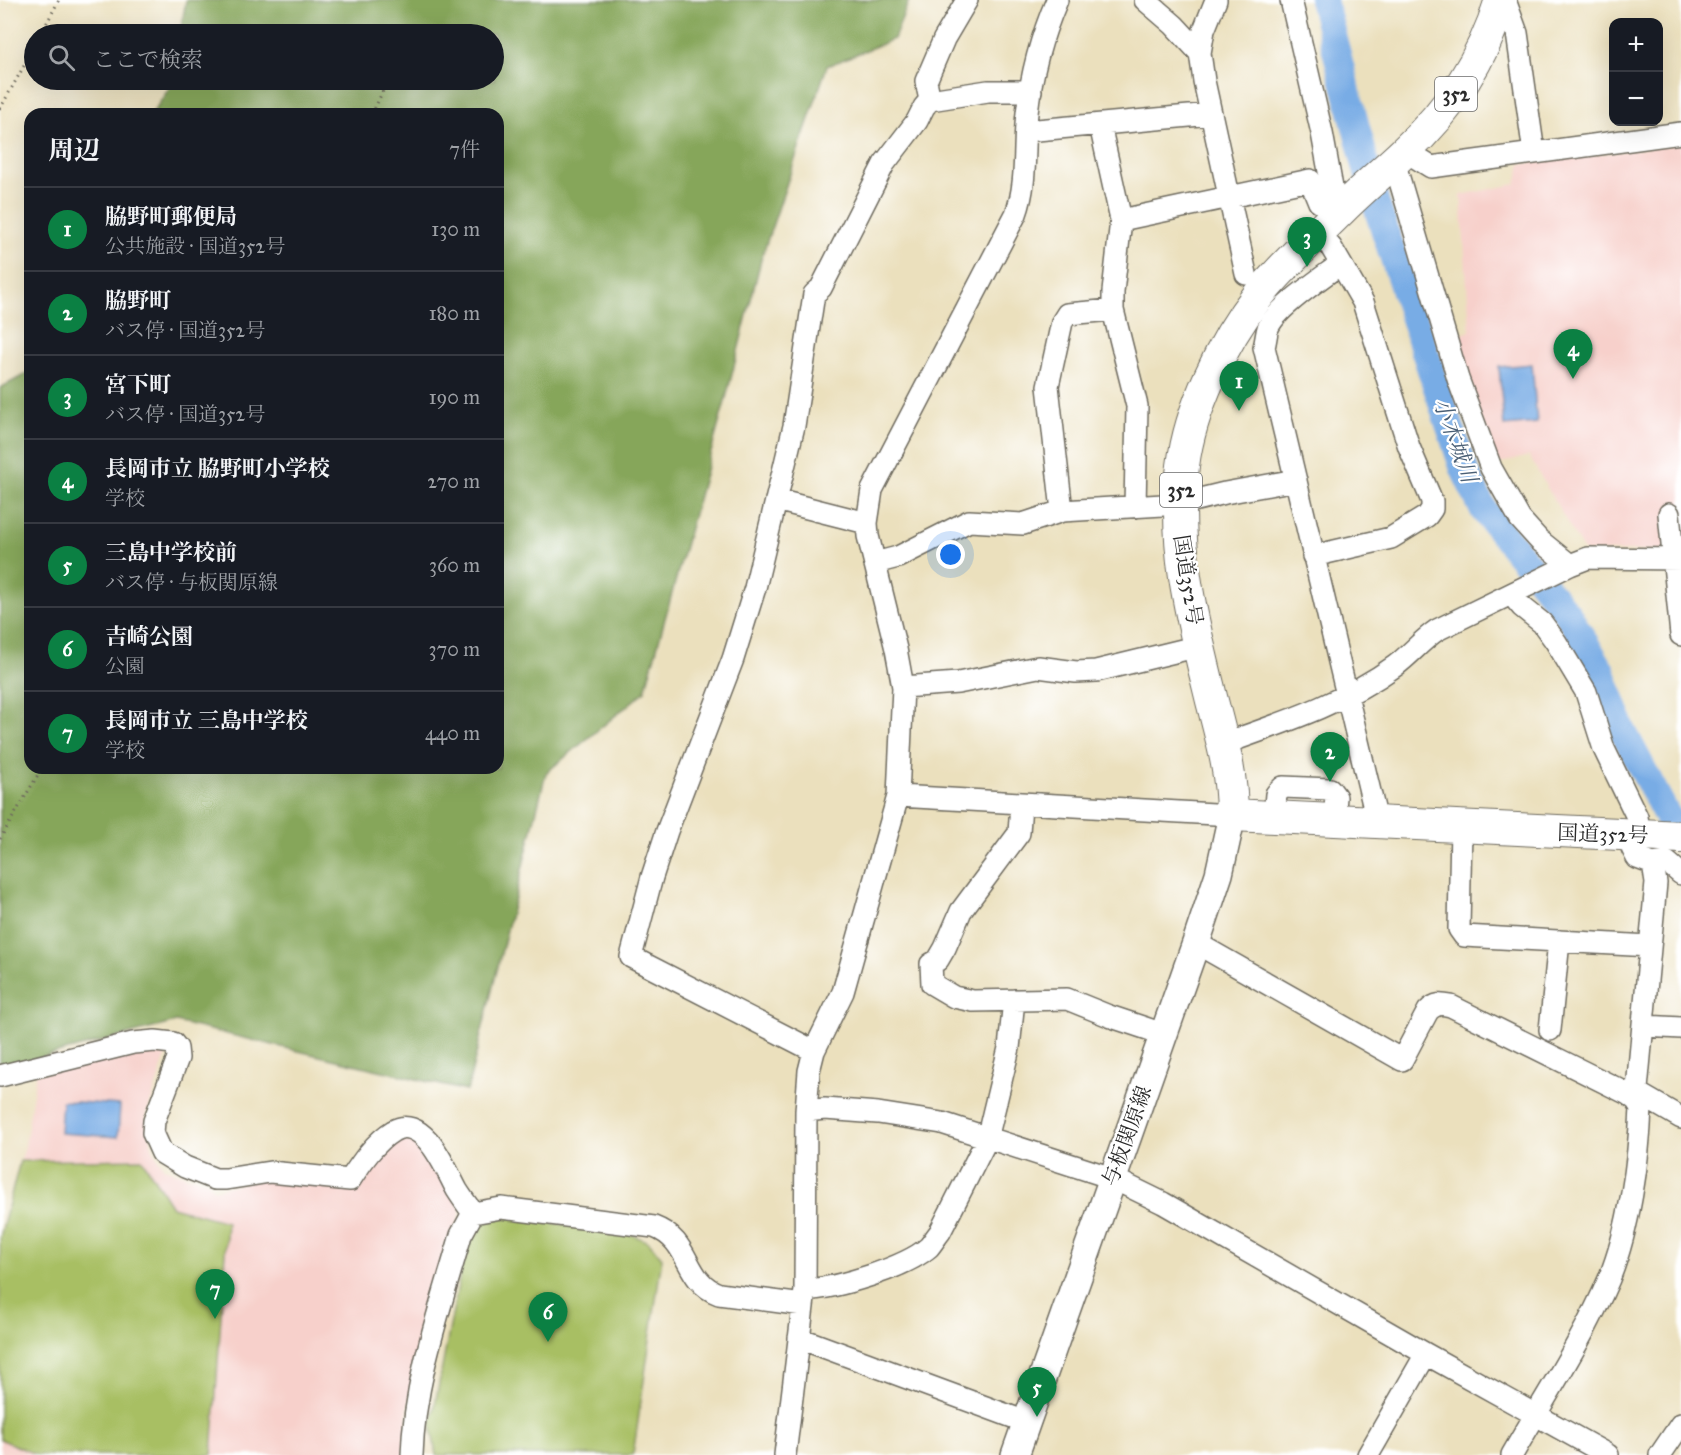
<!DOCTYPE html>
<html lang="ja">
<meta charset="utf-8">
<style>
body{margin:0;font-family:"IM FELL Great Primer","Noto Serif JP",serif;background:#242831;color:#f1f3f6}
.controls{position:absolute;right:18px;top:18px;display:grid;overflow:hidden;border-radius:12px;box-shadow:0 6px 24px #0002}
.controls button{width:54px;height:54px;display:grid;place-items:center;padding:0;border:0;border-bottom:2px solid #363941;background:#171b24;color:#f1f3f6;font:30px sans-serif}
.you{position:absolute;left:951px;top:555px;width:21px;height:21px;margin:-15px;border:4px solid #fff;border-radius:50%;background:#1a73e8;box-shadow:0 0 0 9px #1a73e833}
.badge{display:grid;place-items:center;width:39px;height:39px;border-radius:50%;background:#0b8043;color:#fff;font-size:20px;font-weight:700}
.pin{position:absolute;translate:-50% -50px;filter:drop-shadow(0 2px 3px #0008)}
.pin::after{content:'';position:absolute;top:32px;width:21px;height:18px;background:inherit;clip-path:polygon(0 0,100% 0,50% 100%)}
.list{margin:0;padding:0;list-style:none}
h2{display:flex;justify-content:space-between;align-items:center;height:78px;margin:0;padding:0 24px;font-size:26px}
h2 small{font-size:20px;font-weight:400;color:#9ea1a6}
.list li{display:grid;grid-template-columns:39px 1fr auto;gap:18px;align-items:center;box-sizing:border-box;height:84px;padding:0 24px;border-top:2px solid #363941}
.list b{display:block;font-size:22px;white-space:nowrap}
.list p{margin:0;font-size:20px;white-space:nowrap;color:#9ea1a6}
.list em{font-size:20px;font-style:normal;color:#9ea1a6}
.icon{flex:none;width:33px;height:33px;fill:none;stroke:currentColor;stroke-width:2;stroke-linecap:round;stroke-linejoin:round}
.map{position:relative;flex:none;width:1681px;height:1455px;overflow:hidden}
.search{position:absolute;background:#171b24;box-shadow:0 6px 24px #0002;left:24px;top:24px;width:480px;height:66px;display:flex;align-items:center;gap:15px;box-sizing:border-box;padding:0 21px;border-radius:33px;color:#9ea1a6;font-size:22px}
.panel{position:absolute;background:#171b24;box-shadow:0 6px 24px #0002;left:24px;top:108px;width:480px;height:666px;border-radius:18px}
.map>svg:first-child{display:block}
.built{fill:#f7d0cb}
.green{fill:#a8bf64;stroke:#6a7548;stroke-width:1.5}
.forest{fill:#86a65a;stroke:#586842;stroke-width:1.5}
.water{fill:#78ace5;stroke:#526c88;stroke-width:1.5}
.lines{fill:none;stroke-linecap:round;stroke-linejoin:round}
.river{stroke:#78ace5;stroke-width:28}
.minor-casing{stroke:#6e6a5e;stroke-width:24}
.major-casing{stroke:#6e6a5e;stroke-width:30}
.highway-casing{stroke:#6e6a5e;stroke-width:34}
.path{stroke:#6e6a5e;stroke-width:3;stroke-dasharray:1.5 4.5;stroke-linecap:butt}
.minor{stroke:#fff;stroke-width:21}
.major{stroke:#fff;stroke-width:27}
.highway{stroke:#fff;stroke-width:32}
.labels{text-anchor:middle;stroke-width:4.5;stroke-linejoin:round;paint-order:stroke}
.shield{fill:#fff;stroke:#6b6b6b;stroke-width:1.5}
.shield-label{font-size:20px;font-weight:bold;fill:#2b2b2b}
.street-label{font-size:21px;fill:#2b2b2b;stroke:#fff}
.water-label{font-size:22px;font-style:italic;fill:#4a5f75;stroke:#fff}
</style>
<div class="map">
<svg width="1681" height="1455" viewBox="0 0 1681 1455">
<rect width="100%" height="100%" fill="#fff"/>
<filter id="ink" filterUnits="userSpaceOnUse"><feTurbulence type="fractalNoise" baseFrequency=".0167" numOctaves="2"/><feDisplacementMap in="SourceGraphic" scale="12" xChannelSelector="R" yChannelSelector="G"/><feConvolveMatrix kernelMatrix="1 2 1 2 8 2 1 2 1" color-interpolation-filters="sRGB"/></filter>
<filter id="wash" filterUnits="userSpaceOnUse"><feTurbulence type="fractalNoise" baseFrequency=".008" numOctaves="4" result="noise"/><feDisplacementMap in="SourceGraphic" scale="24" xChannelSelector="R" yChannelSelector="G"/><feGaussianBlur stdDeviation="1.35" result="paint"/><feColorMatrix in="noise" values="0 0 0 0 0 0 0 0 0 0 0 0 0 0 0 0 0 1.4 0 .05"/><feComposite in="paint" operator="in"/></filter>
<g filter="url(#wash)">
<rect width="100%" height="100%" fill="#ebe0bd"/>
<!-- built -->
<path class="built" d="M1681,144V550L1584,552L1529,456L1497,464L1452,338L1470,331L1461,195L1516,184L1521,164Z
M155,1046L166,1055L146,1116L153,1151L164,1168L188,1177L207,1181L214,1190L267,1177L354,1187L396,1137L420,1140L461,1208L408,1405L406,1455H5L0,1453V1234L25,1146L36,1074Z"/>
<!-- green -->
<path class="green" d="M142,1159L172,1207L227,1222L212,1455H37L0,1439V1237L20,1161Z
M503,1217L623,1231L649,1242L662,1258L633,1455H436L431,1425L467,1238C476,1225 487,1219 503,1217Z"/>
<!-- forest -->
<path class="forest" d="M186,0H909L894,39L827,66L762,256L726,398L645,691L546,773L467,1091L176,1022L0,1068V388L30,372V768H498V114H152L172,84L173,80H494V34H180Z"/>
<!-- water -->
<path class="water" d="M1532,364L1537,423L1504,426L1499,367Z
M62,1101L120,1105L118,1137L60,1133Z"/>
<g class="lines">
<!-- river -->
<path class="river" d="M1323,0L1376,204L1464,469L1483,509L1568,615L1585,643L1601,670L1622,730L1673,827L1681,836"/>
</g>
</g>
<g filter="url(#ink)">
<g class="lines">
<!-- minor casing -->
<g class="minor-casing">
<path id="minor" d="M1145,0L1174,25L1200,53
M1216,0L1204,30L1200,53L1204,81L1246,274
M1291,0L1322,133L1337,215
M1505,0L1517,33L1534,153
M930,100L926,81L944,39L967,0
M1100,125L1121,220L1113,292V310L1067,314L1062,322L1048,386L1062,511L1180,504L1225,493L1296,480
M1026,131L1211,114
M1405,151L1431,167L1681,133
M1394,161L1458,379L1491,468L1520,519L1539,540L1570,565
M1121,220L1310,180L1319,202
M1340,264C1322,278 1276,308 1268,328C1266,334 1266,341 1264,347L1377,821
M1113,310L1137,406L1135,507
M776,500L867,523
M1669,514L1681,635
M1313,556L1391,538L1427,516L1432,509V501L1409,447L1363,302L1331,247
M875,563L898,557L969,521L1023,524L1062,511
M1511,594L1522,607L1542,623L1556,642L1586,692L1604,749L1637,817L1640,835
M903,687L958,683L1038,667L1076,672L1096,671L1199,646
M1223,744C1282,723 1344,703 1395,666C1410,655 1422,640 1437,630L1570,565L1588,558L1681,559
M898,796L1232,815
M1021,804L1019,833L961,911L945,948L938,960L931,964L932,984L954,997L973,1001L1067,999L1109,1016L1163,1034
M1274,818L1276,794L1283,787L1330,789L1336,797L1334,820
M1461,827L1459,929L1464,936L1650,946
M1631,836L1632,848L1637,858L1653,864L1667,862L1681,874
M1196,943L1402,1060L1428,1011C1436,1003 1441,1004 1451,1006L1628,1094L1636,1100L1641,1108C1639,1160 1629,1230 1609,1279C1583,1340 1545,1397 1512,1455
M1644,1026L1681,1028
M1550,1030L1559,941
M814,1051L631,957L652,877L667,831L733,659L755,588L794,426L814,294L821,288L884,164L917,121L924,107L930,100L988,91H1031
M0,1076L133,1043L155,1041L173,1043L177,1048L178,1058L154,1121L153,1133L162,1153L185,1167L215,1179H226L270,1172L350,1180C361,1163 375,1142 393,1131C424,1113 446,1170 457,1190C462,1198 468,1206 473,1213
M1638,1093L1681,1118
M1636,1100L1656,883L1653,864
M806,1111L825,1109L878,1113L942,1123L1112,1178L1163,1203L1426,1354L1608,1455
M805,1290C837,1288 905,1268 929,1247C933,1242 936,1237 940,1232L987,1139L1009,1048L1014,1000
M799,1338L1026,1422
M412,1455C414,1380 441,1306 461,1235L473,1213L501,1208L654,1227C692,1241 683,1281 719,1294L803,1305
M785,1455L805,1290L806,1111L809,1071L814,1051L843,992L898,796L903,687L896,649L868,536L867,523L872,490L1016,214C1028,181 1023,147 1027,113C1031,75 1042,35 1057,0
M1368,1455L1426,1354
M1660,1455L1681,1424"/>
</g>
<!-- major casing -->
<g class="major-casing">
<path id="major" d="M1015,1455L1196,943L1219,874L1232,815"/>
</g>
<!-- highway casing -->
<g class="highway-casing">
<path id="highway" d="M1501,0C1483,59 1450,110 1404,152C1384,171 1362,189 1342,209C1314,237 1283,265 1258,296C1223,341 1190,409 1183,466C1172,547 1193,623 1212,701C1222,740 1232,774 1232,815L1681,837"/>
</g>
<!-- path -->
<path class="path" d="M41,34L59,0
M0,109L34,48
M372,114L388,80
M0,839L42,768"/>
<!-- minor -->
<use href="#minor" class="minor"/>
<!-- major -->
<use href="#major" class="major"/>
<!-- highway -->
<use href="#highway" class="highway"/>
</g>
</g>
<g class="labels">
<!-- shield labels -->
<g class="shield">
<rect x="1435" y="77" width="42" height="34" rx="4.5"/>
<rect x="1160" y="473" width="42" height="34" rx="4.5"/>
</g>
<g class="shield-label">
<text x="1456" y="101">352</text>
<text x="1181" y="497">352</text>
</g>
<!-- street labels -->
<g class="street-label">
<text transform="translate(1188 580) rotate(81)" y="7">国道352号</text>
<text transform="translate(1603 834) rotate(2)" y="7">国道352号</text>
<text transform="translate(1127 1136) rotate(-70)" y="7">与板関原線</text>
</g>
<!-- water labels -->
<g class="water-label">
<text transform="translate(1456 440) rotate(70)" y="8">小木城川</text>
</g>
</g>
</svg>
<div class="controls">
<button>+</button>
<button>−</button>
</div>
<div class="you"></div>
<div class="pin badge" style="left:1239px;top:411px">1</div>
<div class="pin badge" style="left:1330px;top:782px">2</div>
<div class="pin badge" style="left:1307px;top:267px">3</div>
<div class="pin badge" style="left:1573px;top:379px">4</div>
<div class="pin badge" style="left:1037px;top:1417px">5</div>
<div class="pin badge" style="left:548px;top:1342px">6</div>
<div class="pin badge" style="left:215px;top:1319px">7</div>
<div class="search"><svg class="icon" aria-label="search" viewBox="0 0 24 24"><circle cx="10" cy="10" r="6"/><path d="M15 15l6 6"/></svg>ここで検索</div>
<section class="panel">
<h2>周辺<small>7件</small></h2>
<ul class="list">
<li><span class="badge">1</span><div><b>脇野町郵便局</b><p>公共施設 · 国道352号</p></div><em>130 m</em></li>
<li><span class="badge">2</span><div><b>脇野町</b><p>バス停 · 国道352号</p></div><em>180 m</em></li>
<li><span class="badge">3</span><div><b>宮下町</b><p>バス停 · 国道352号</p></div><em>190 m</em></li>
<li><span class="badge">4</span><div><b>長岡市立 脇野町小学校</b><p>学校</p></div><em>270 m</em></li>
<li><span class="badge">5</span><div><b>三島中学校前</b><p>バス停 · 与板関原線</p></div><em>360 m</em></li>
<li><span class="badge">6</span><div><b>吉崎公園</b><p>公園</p></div><em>370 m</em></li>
<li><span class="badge">7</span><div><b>長岡市立 三島中学校</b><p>学校</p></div><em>440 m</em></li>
</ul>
</section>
</div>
